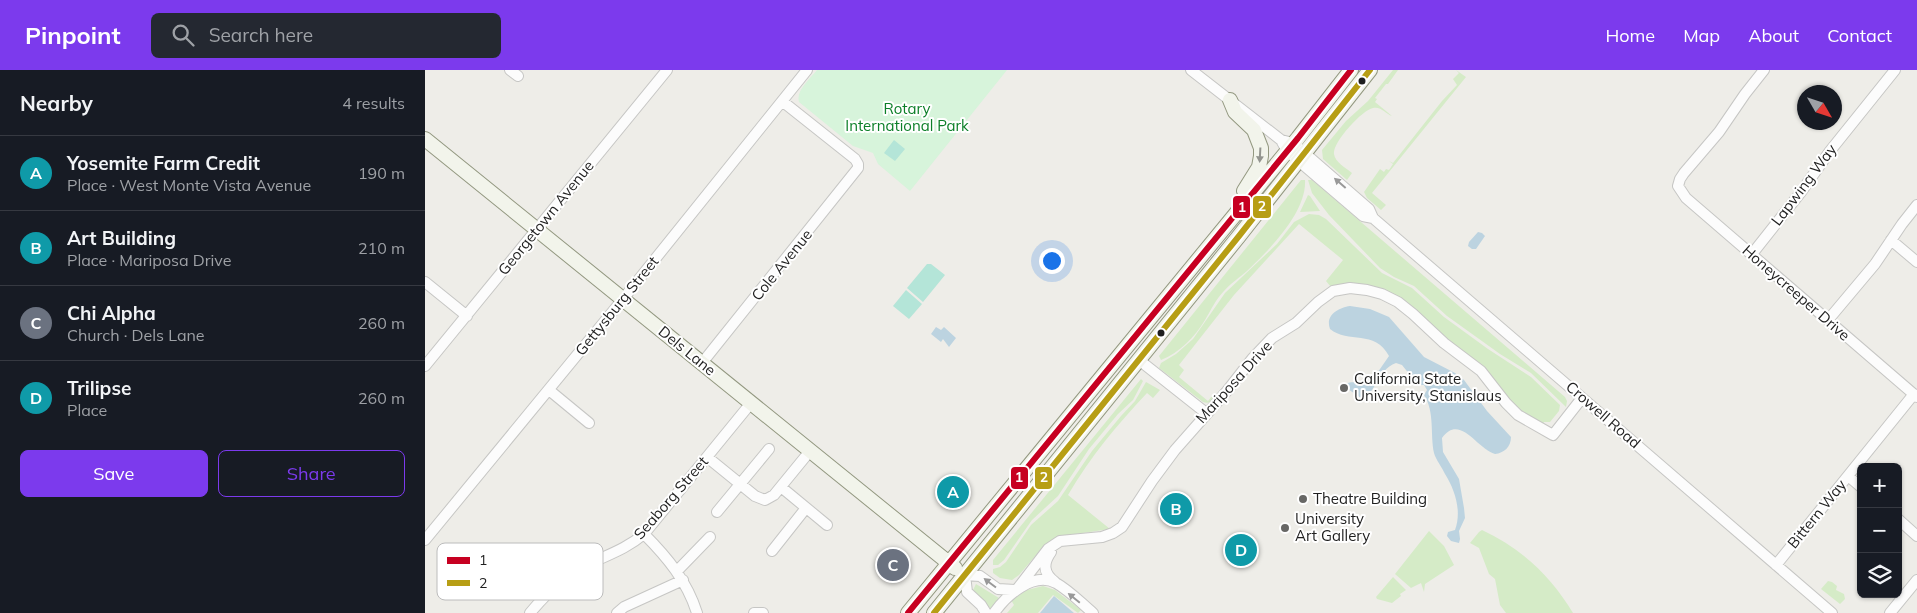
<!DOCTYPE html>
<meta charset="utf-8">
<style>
body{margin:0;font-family:Mulish,sans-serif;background:#242831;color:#f1f3f6}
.controls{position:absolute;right:15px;bottom:15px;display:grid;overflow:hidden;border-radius:8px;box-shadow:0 1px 4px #0004}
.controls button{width:45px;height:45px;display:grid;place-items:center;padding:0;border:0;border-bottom:1px solid #363941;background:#171b24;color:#f1f3f6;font:25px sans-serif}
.compass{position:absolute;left:1372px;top:15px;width:45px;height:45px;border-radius:50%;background:#171b24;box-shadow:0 1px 4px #0004;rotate:129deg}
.you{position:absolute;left:626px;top:190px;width:18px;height:18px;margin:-12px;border:4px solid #fff;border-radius:50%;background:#1a73e8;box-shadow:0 0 0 8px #1a73e833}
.badge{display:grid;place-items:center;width:32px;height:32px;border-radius:50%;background:#7c3aed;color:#fff;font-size:16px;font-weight:700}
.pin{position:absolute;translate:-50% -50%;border:2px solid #fff;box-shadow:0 1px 5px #0006}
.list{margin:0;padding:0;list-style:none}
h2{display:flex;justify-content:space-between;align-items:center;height:65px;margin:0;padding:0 20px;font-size:21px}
h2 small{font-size:16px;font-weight:400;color:#9ea1a6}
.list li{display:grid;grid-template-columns:32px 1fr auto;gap:15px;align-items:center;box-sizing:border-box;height:75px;padding:0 20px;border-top:1px solid #363941}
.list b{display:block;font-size:19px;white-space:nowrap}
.list p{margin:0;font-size:16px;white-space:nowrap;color:#9ea1a6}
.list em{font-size:16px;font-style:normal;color:#9ea1a6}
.actions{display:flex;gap:10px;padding:15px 20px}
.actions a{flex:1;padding:11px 0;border:1px solid #7c3aed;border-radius:8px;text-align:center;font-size:18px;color:#7c3aed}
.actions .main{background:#7c3aed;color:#fff}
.icon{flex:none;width:28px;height:28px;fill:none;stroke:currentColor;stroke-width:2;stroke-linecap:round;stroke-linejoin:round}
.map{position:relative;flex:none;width:1492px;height:543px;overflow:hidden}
header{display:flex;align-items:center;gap:30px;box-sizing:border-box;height:70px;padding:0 25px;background:#7c3aed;color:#fff}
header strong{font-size:24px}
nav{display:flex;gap:28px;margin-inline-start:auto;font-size:18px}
.search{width:350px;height:45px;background:#242831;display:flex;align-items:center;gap:12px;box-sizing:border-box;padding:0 18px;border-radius:8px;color:#9ea1a6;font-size:19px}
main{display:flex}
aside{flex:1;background:#171b24}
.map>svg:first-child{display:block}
.grass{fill:#d5ebc7}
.park{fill:#d7f4db}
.pitch{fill:#b4e5d8}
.water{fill:#bcd3e0}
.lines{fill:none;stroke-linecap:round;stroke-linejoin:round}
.street-casing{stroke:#c6c6c4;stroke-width:12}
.secondary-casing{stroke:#939880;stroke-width:16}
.street{stroke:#fcfcfc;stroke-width:10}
.secondary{stroke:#f2f4eb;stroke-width:14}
.bus-1-casing{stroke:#fff;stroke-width:10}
.bus-2-casing{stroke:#fff;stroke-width:10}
.bus-1{stroke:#c70021;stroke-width:6}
.bus-2{stroke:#b79e15;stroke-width:6}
.oneway{fill:#93948f}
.oneway2{fill:#999}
.bus-dot{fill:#1f1f1f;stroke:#fff;stroke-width:2}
.poi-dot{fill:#676765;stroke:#fff;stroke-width:2}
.labels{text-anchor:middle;stroke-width:4;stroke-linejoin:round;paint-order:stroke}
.park-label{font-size:15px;fill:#0c7f28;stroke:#fff}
.street-label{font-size:15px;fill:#1f1f1f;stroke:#fff}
.poi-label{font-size:15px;fill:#1f1f1f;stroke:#fff;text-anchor:start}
.key{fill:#fff;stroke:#bcbcbc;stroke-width:1}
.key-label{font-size:14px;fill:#1f1f1f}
.line-badge{stroke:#fff;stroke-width:2}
.badge-label{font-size:14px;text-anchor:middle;font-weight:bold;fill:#fff}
</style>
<header>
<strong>Pinpoint</strong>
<div class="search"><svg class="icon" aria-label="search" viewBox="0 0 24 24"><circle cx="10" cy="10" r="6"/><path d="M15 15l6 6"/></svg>Search here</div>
<nav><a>Home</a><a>Map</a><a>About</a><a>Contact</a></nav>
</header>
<main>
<aside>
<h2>Nearby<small>4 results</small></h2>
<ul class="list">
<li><span class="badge" style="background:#0f9aa8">A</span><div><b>Yosemite Farm Credit</b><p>Place · West Monte Vista Avenue</p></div><em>190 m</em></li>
<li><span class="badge" style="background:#0f9aa8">B</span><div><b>Art Building</b><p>Place · Mariposa Drive</p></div><em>210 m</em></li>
<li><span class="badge" style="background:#6b7280">C</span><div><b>Chi Alpha</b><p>Church · Dels Lane</p></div><em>260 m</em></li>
<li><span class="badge" style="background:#0f9aa8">D</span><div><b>Trilipse</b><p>Place</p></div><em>260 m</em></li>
</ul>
<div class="actions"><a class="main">Save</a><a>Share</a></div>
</aside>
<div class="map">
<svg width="1492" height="543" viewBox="0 0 1492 543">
<rect width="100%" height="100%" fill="#eeede8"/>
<!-- grass -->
<path class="grass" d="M968,0H973L963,14H961L950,28L952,29L950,32L967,46C961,44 956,36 948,38C937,40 907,73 909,84C910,92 921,98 927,103L922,110L898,89L897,80L921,51L943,31Z
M1031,0L1041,7L947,123L961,135L956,140L942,128L939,122L955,99L959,102L961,99L964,100L968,94L964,91L968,93L1017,31L1032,15L1028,9L1034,3Z
M876,110H880C882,142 844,180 822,201C814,208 806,213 799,221C791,229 786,240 780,250C770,267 754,283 736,290L734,286Z
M883,110H887L1140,327L1142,331L1141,337L1106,303L1075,284L1022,246L989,216L969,207L955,198L904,145L887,123Z
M883,125L885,126L895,141L875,142Z
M884,144L894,145L901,149L957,203L987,218L1019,247L1063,279L1106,307L1135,335L1134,341L1125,352H1119L1118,354L1089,336L1057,295L1017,265L984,234L968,224L955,218L928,214H916L906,217L901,211L918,190L874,154L809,225L754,295L759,300L754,307L783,331L787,326L789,327C787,332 783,334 778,332L734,298L736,293L751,284L768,269L800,223L852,174L869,152Z
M716,309L718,311L708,330L693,344L664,379L633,426L607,450L579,490L573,495H568V490Z
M721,312L735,320L728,328L722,323C691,356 666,386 643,425L685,459L637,466L618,477L594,505L587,510L575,508L568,503V499L575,497L581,492L606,455L633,431L667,381L696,346L710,331Z
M1057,460C1096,478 1126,506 1148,543H1081L1075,535L1070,509L1064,504L1054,478L1045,473L1054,462Z
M1004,461L1019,476L1029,495L1000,514L999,522L996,513L986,518L970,504Z
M968,507L981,520L975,524L976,526L967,533L952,529L951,527Z
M1403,511L1407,512L1412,516L1411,520L1419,524L1420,529L1415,534L1396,519Z
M551,514L574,528L566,539L548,520Z
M618,516L630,520L656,540L653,543L628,525L613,543H582L589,535L586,530L602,520Z"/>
<!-- park -->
<path class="park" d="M392,0H582L485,121L453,94L448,83L428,76L374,32C371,20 385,9 392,0Z"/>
<!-- pitch -->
<path class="pitch" d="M469,70L480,79L470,91L459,83Z
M502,194H506L520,205L498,232L482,218Z
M481,220L497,234L484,249L468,236Z"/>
<!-- water -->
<path class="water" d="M1053,162L1057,163L1060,166L1051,179H1047L1043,176L1044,172Z
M925,236L945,239L964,247L999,287L1030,303L1039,310L1062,341L1086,367C1086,377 1079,383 1070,384C1052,379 1035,343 1017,368L1018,382L1034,409L1039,438L1040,448L1034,461L1035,469L1034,473L1026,471L1022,466L1023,462L1030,460C1037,441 1030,420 1020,404C1017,397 1011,390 1009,383C1005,364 1010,342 999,325L1002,320L999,315H993L977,295L971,293C951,300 951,326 936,328L920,317L921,314C929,310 937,315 946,312L964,286C950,259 923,274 905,259C900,245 913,238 925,236Z
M511,257L516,260L519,257L531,268L524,277L518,269L516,272L506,264Z
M629,526L649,543H615Z"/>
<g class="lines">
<!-- street casing -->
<g class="street-casing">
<path id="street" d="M85,0L93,6
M766,0L856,70L868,73L944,139L948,148
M1339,0L1320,24L1294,62L1259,103L1255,109L1253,116L1261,128L1492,327
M856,70L862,81L938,146L948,148L1407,543
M1466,170L1492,192
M1327,184L1376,122L1405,81L1470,0
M0,212L42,246
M1403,250L1450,194L1477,154L1492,135
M714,290L781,343
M277,293L433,98V94L430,89L357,31
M0,296L242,0
M124,320L164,353
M282,387L330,426L340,430L349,425L385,381
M1423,406L1436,417
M356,417L402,455
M292,442L344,379
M1473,449L1492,466
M219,464C242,487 262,511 272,543
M0,470L198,229L382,0
M347,481L381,438
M626,482C618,493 618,503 630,512
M1351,495L1489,324
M252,501L285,467
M593,518L623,479L635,471L677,467L688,463L697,457L727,411L750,380L802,321L827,289L847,268L871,253L893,232L908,221L925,218L942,220L957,224L973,232L988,244L1019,273L1056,301L1081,333L1093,345L1128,365L1157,328
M105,543C120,525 137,508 158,497C179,486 200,480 219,464L326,333
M192,543L199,537L258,510
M329,543H338
M561,543L556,535L542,522L540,505L555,506L573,519L590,520
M569,543C581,526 608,501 631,513C645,521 656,533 668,543
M1465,543L1492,510"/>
</g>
<!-- secondary casing -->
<g class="secondary-casing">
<path id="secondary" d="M805,30L810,42L829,60L836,78V86L834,97L819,121
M0,69L530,498
M483,543L873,68L926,0
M509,543L814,166L945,0"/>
</g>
<!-- street -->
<use href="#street" class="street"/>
<!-- secondary -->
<use href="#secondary" class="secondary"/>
<!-- bus-1 casing -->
<g class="bus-1-casing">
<path id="bus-1" d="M483,543L873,68L926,0"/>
</g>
<!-- bus-2 casing -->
<g class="bus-2-casing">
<path id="bus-2" d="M509,543L814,166L945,0"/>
</g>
<!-- bus-1 -->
<use href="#bus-1" class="bus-1"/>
<!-- bus-2 -->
<use href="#bus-2" class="bus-2"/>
</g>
<!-- one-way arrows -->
<defs><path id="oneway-solid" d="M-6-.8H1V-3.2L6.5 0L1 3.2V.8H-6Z" transform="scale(1.25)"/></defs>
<use class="oneway" href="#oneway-solid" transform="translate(835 85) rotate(93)"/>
<g class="oneway2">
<use href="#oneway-solid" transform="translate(915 113) rotate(-139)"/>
<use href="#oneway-solid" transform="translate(565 513) rotate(-143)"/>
<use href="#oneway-solid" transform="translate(649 528) rotate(-141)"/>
</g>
<!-- markers -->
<g class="bus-dot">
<circle cx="937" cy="11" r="4.5"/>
<circle cx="736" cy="263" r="4.5"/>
</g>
<g class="poi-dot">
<circle cx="919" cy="318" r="5"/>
<circle cx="878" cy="429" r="5"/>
<circle cx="860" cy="458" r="5"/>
</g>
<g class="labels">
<!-- park labels -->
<g class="park-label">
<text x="482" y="44">Rotary<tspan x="482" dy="17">International Park</tspan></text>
</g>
<!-- street labels -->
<g class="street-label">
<text transform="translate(1379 115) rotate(-53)" y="5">Lapwing Way</text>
<text transform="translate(121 148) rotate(-51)" y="5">Georgetown Avenue</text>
<text transform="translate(357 195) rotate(-51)" y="5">Cole Avenue</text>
<text transform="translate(1371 223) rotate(41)" y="5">Honeycreeper Drive</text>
<text transform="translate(192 236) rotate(-51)" y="5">Gettysburg Street</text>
<text transform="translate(262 281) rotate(39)" y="5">Dels Lane</text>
<text transform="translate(809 312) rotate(-48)" y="5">Mariposa Drive</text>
<text transform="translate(1178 345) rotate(41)" y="5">Crowell Road</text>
<text transform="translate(246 428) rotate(-49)" y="5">Seaborg Street</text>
<text transform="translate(1392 444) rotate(-51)" y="5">Bittern Way</text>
</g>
<!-- poi labels -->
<g class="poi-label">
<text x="929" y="314">California State<tspan x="929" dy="17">University, Stanislaus</tspan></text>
<text x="888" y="434">Theatre Building</text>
<text x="870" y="454">University<tspan x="870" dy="17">Art Gallery</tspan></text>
</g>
</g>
<!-- legend -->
<rect x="12" y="473" width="166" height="57" rx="8" class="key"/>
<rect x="22" y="487" width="23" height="7" fill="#c70021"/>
<rect x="22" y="510" width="23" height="6" fill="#b79e15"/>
<g class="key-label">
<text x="54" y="495">1</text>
<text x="54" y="518">2</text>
</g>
<g class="line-badge">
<rect x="827" y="125" width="20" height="24" rx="5" fill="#b79e15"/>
<rect x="807" y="125" width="19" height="24" rx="5" fill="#c70021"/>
<rect x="585" y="396" width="19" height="24" rx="5" fill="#c70021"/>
<rect x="609" y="396" width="19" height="24" rx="5" fill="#b79e15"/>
</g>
<g class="badge-label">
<text x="837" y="141">2</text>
<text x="817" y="142">1</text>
<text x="594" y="412">1</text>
<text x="619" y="412">2</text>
</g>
</svg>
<div class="controls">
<button>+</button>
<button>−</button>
<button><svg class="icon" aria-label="layers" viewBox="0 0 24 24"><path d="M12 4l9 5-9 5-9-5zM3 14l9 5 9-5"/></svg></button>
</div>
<svg class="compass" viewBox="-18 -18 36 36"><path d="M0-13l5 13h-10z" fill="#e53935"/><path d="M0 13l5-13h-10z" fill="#9ea1a6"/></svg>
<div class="you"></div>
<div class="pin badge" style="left:528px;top:422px;background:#0f9aa8">A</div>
<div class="pin badge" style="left:751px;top:439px;background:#0f9aa8">B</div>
<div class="pin badge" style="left:468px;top:495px;background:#6b7280">C</div>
<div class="pin badge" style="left:816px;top:480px;background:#0f9aa8">D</div>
</div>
</main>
